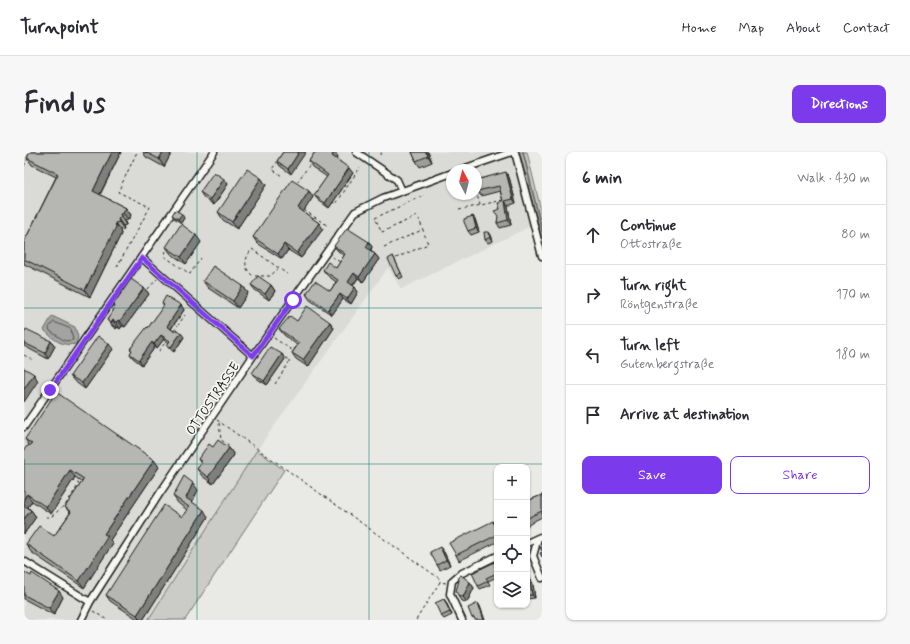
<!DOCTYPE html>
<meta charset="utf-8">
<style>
body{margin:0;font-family:Mynerve,sans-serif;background:#f7f7f7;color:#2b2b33}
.controls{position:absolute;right:12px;bottom:12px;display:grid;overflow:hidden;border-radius:8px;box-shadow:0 1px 3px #0004}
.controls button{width:36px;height:36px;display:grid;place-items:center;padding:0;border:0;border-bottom:1px solid #e1e1e2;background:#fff;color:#2b2b33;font:20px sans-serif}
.compass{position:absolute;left:422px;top:12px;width:36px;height:36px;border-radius:50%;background:#fff;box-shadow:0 1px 3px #0004;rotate:353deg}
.stop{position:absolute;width:12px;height:12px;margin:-9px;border:3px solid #7c3aed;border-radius:50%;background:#fff}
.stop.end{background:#7c3aed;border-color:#fff;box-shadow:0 1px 4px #0008}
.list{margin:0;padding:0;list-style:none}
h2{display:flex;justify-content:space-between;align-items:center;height:52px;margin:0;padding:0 16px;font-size:17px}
h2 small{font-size:13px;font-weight:400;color:#7c7c81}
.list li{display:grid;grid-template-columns:26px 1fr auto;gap:12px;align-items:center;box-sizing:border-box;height:60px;padding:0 16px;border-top:1px solid #e1e1e2}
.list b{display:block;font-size:15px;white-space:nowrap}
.list p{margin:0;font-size:13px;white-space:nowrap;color:#7c7c81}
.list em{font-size:13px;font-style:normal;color:#7c7c81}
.actions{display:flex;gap:8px;padding:12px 16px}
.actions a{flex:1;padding:9px 0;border:1px solid #7c3aed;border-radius:8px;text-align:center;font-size:14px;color:#7c3aed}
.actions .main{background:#7c3aed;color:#fff}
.icon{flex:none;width:22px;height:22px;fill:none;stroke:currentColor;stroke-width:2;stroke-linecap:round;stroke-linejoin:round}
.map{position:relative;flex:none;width:518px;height:468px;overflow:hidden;border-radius:8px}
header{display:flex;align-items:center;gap:24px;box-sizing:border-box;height:56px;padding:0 20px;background:#fff;border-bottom:1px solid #e1e1e2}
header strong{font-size:19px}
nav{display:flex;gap:22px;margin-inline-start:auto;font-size:14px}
.intro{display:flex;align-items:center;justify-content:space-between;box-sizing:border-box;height:96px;padding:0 24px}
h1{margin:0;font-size:28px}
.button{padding:10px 18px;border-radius:8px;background:#7c3aed;color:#fff;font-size:14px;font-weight:700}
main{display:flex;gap:24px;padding:0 24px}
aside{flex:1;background:#fff;border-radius:8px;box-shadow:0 1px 3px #0004}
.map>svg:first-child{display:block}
.built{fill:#dadad6;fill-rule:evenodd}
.green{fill:#cbcbc7;stroke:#747472}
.water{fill:#a3a3a1;stroke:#6d6d6c}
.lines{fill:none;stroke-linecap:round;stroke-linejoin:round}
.shore{stroke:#525251;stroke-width:1}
.stream{stroke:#6d6d6c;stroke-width:2}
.minor-casing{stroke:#1c1c1c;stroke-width:9}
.path{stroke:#1c1c1c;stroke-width:1;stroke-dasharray:3 3;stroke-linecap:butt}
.minor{stroke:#f6f6f2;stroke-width:6}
.wall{fill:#9d9d9a;stroke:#1c1c1c}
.shaded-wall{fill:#7f7f7d;stroke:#1c1c1c}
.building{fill:#b6b6b3;stroke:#1c1c1c}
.route{stroke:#7c3aed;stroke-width:5}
.grid{fill:none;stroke:#0f766e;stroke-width:1;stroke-opacity:0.55}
.labels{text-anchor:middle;stroke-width:3.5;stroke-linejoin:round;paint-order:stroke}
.street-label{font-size:13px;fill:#1c1c1c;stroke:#f6f6f2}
</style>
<header>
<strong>Turnpoint</strong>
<nav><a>Home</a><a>Map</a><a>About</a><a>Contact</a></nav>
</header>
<div class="intro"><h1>Find us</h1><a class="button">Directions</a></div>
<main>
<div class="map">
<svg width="518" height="468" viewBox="0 0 518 468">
<rect width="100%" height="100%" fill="#e9e9e5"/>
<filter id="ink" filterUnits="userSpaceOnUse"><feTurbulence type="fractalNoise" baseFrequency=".025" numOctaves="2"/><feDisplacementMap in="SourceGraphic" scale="8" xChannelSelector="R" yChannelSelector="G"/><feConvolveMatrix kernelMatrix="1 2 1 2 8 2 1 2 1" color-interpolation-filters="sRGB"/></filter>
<g filter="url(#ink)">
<!-- built -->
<path class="built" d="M0,0H496L513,71L377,137L364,116L235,295L124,468H0ZM428,18H452V42H428Z"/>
<!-- green -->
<path class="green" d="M496,0H503L518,63V87Z
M233,298L260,318L161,468H124Z"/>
<!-- water -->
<path class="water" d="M28,164L51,175L54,185L52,192C38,195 30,188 20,178Z"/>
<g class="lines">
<!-- shore -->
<path class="shore" d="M30,170L47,177L49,188L41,189L26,179L25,176Z"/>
<!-- stream -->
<path class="stream" d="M499,0L518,79"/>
<!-- minor casing -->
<g class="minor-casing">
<path id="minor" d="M332,0L373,28L378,39
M491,0L518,104
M436,18L488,0
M118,106L229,204
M0,275L190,0
M514,386L509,404L518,426
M503,391L516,385
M0,409L66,450L136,341L229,204L331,60L359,46L428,21
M57,468L66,450
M438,468L426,442L428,429L436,422L473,404"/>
</g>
<!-- path -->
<path class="path" d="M356,3L358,0
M254,9L248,17L258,24
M0,14L4,6
M273,30L287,11
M452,39L456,53
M308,50L312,52L336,15
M280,58L304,74
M435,58L479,48
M393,64L358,80L351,66L400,43
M360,95L398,78
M142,99L140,104L166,122L177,106
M308,105L316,110
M372,106L404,92L395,67
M93,115L126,55L94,40L113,0
M255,116L246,124H229C219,116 220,107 228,97L263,122
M124,137L133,127
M150,179L161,163
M250,186L269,199
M135,199L143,188
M0,203L9,208
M251,232L266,209L257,202
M193,268L416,427V430
M195,271L197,288L206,294
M22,365H27L42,352L55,332L49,328
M69,459L83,468
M392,468L416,430L422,431"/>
<!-- minor -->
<use href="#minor" class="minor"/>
</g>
<!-- wall -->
<path class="wall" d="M6,0H97L76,43L102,56L107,63L104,68L101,69L102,73L99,74L100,77L96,78L97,82L66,145L0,112V90L32,25L8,13L3,6Z
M119,0H148L140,15L122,5Z
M259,0L267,22L256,14L253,9Z
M291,0H311L314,5L313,7L329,21L305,56L294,48L290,43L303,25L288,15L285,9Z
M388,0H404L408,10L396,15L392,9Z
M485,25L492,51L484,54L487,73L476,76L473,71L476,57L479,49L476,39L457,44L453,39Z
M237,26L242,33L213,77L199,68L194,60Z
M200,27L204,32L190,53L180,46L176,40Z
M285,39L289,45L279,60L295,71L299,77L277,106L264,98L258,107L233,91L229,85Z
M148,63L160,66L157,71L150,66Z
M451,67L455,80L447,83L444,79Z
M467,83L469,89L464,91L461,88Z
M177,90L162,112L147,102L142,95Z
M345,90L348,95L347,98L351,102L355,107L339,130L334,126L329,134L334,140L327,152L319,147L308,163L286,148L282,142L306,139L312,130L303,123L299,118L312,116L320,104L314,99L310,94Z
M369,104L371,108L379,125L375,127L372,124Z
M179,129L219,134L224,141L214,156L184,136Z
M227,133H247L251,139L245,148L231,138Z
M120,136L125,142L101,175L98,174L96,177L93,175L92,177L88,174L83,168L89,159L91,155L89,153Z
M138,151L157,153L160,158L147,177L160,185L150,200L146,197L143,193L145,191L140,187L133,196L131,195L118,213L109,206L106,202L108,199L106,197L124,176L140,154Z
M273,169L306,170L310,176L284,215L272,207L268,201L273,193L260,183L255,177Z
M0,181L27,189L31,194L24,207L0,194Z
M89,197L61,237L50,229L46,224Z
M261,207L243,233L232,226L228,221Z
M1,287L130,308L135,315L86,388L89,391L60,436L7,400L2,392L30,384L46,361L41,355L58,330L51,325L27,362L8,349L4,355L7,358L12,365L0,382L5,293Z
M189,295L205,296L210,303L189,332L178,324L173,317L177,312L174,307Z
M174,338L168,350L184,365L119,468H115L86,449L82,443L158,365L163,358L154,351L149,344Z
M518,343V365L512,368L503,374V349Z
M469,369L471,372L473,370V390L435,409L432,403Z
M420,400L426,413L416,418L413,413Z
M473,409V425L464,429L466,433L456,437L454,434Z
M503,414L506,419L503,420L509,432L511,446L503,447Z
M0,420L39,445L30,463L0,447Z
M446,430L450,436L443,450L437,449L434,443Z
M420,447L422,450L428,463L420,467L417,464Z"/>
<!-- shaded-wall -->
<path class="shaded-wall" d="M0,0H2L0,4Z
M88,0H97L74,46L69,39Z
M139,0H148L140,15L135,7Z
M275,0H282L267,22L264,17Z
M310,0H311L314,5L311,9L308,4Z
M402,0H404L408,10L404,4Z
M325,16L329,21L305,56L301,51Z
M482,20L485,25L492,51L489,47Z
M237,26L242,33L213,77L208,70Z
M200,27L204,32L190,53L186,47Z
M285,39L289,45L278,62L274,56Z
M481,49L484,54L487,73L484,68Z
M102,56L107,63L104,68L99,61Z
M96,62L101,69L102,73L97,65Z
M158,62L160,66L157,71L154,67Z
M449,64L451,67L455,80L452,76Z
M94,67L99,74L100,77L95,70Z
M91,71L96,78L97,82L66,145L61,138Z
M295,71L299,77L277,106L273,101Z
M465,80L467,83L469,89L466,85Z
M172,83L177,90L162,112L157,105Z
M345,90L348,95L345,100L342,95Z
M260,92L264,98L258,107L254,102Z
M351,102L355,107L339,130L335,125Z
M330,121L334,126L327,135L324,130Z
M247,133L251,139L245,148L241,142Z
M219,134L224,141L214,156L209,149Z
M331,135L334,140L327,152L323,147Z
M120,136L125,142L101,175L96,169Z
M316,142L319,147L308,163L304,158Z
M157,153L160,158L146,178L143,174Z
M89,168L93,175L92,177L87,171Z
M94,168L98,174L96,177L92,170Z
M306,170L310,176L284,215L279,208Z
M157,181L160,185L150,200L147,195Z
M137,183L140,187L133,196L130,192Z
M27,189L31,194L24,207L21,201Z
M128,190L131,195L118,213L115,208Z
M85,192L89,197L61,237L58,231Z
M258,202L261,207L243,233L240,229Z
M10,222L14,229L0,250V237Z
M205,296L210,303L189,332L184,325Z
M130,308L135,315L86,388L89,391L60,436L55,429L80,382Z
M46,318L51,325L27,362L22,355Z
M169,331L174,338L167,353L162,346Z
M3,342L8,349L2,358L0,355V347Z
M7,358L12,365L0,382V367Z
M180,358L184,365L119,468H116L113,463Z
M416,395L420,400L426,413L422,408Z
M503,420L509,432L511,446L508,443Z
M446,430L450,436L443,450L439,445Z
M35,439L39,445L30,463L25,456Z
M420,447L422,450L428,463L426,460Z
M454,451L456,454L461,468H460Z"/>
<!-- building -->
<path class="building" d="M6,0H88L69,39L102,56L99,61L96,62L97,65L94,67L95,70L91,71L92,75L61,138L0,107V90L34,22L3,6Z
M121,0H139L135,7Z
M259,0H275L264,17L253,9Z
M291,0H310L308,4L325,16L301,51L290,43L304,23L285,9Z
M388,0H402L404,4L392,9Z
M223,17L237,26L208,70L194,60Z
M190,20L200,27L186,47L176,40Z
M482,20L489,47L481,49L484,68L473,71L474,64L470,59L476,57L474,51L479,49L475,34L453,39L452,34V28Z
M268,28L285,39L274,56L295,71L273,101L260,92L254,102L229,85Z
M151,58L158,62L154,67L148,63Z
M449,64L452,76L444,79L440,70V67Z
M157,72L172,83L157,105L142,95Z
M323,76L345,90L342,95L351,102L335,125L330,121L324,130L331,135L323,147L316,142L304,158L282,142L291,129L306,139L314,128L299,118L304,110L312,116L321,102L310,94Z
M460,80H465L466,85L461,88Z
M369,104L377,121L372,124L364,107Z
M189,114L219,134L209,149L179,129Z
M234,124L247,133L241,142L227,133Z
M107,127L120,136L96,169L94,168L92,170L89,168L87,171L83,168L89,159L91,154L89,153Z
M142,144L157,153L143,174L151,180L153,178L157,181L147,195L143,193L146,189L137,183L130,192L128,190L115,208L106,202L108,198L106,197L123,175L124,176L140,153L138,151Z
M283,154L306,170L279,208L268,201L275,191L255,177L266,164L273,169Z
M2,177L27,189L21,201L0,191V181Z
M74,184L85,192L58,231L46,224Z
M246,195L258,202L240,229L228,221Z
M0,216L10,222L0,237Z
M32,240L130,308L80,382L84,384L55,429L2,392L15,374L30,384L47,360L41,355L60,327L46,318L22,355L3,342L0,347V298L2,295L8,292L1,287Z
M194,288L205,296L184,325L173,317L178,310L174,307L185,292L189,295Z
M160,324L169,331L162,346L180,358L113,463L82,443L140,353L158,365L165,355L149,344Z
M518,343V359L509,363L503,367V349Z
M0,353L7,358L0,367Z
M469,369L470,372L473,370V383L432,403L425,391Z
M518,392V399L515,393Z
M416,395L422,408L413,413L406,400Z
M518,400V405L516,401Z
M473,409V421L462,426L464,429L454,434L448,421Z
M0,420L7,424L8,421L35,439L25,456L0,443Z
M503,421L506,429L508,443H503Z
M437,423L446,430L439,445L434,443L432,439L435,428L434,425Z
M420,447L426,460L417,464L411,451Z
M454,451L460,468H451L450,465L448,466L444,456Z"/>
</g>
<g class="lines" filter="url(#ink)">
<!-- route -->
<path class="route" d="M26,238L118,106L229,204L269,148"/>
</g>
<!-- grid -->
<path class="grid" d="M173,0V468M345,0V468M0,156H518M0,312H518"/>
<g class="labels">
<!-- street labels -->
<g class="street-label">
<text transform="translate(188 246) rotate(-56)" y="5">OTTOSTRASSE</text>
</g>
</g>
</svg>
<div class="controls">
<button>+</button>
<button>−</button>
<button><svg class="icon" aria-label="locate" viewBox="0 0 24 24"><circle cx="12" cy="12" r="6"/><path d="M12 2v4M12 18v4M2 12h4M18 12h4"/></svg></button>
<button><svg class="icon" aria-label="layers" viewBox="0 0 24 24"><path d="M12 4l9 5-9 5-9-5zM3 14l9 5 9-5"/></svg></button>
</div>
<svg class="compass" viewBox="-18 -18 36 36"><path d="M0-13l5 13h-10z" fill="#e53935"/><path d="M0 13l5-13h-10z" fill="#7c7c81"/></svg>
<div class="stop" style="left:269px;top:148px"></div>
<div class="stop end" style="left:26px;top:238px"></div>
</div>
<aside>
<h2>6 min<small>Walk · 430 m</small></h2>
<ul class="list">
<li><svg class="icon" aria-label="ahead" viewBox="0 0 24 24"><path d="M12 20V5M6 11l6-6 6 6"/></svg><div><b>Continue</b><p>Ottostraße</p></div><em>80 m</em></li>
<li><svg class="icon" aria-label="right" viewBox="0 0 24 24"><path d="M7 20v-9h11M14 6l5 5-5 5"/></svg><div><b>Turn right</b><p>Röntgenstraße</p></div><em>170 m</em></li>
<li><svg class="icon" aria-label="left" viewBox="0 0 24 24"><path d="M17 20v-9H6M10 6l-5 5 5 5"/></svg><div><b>Turn left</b><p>Gutenbergstraße</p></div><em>180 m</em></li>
<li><svg class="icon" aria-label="arrive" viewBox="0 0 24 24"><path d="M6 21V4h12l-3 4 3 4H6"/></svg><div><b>Arrive at destination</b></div></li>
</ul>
<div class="actions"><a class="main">Save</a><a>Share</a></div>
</aside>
</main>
